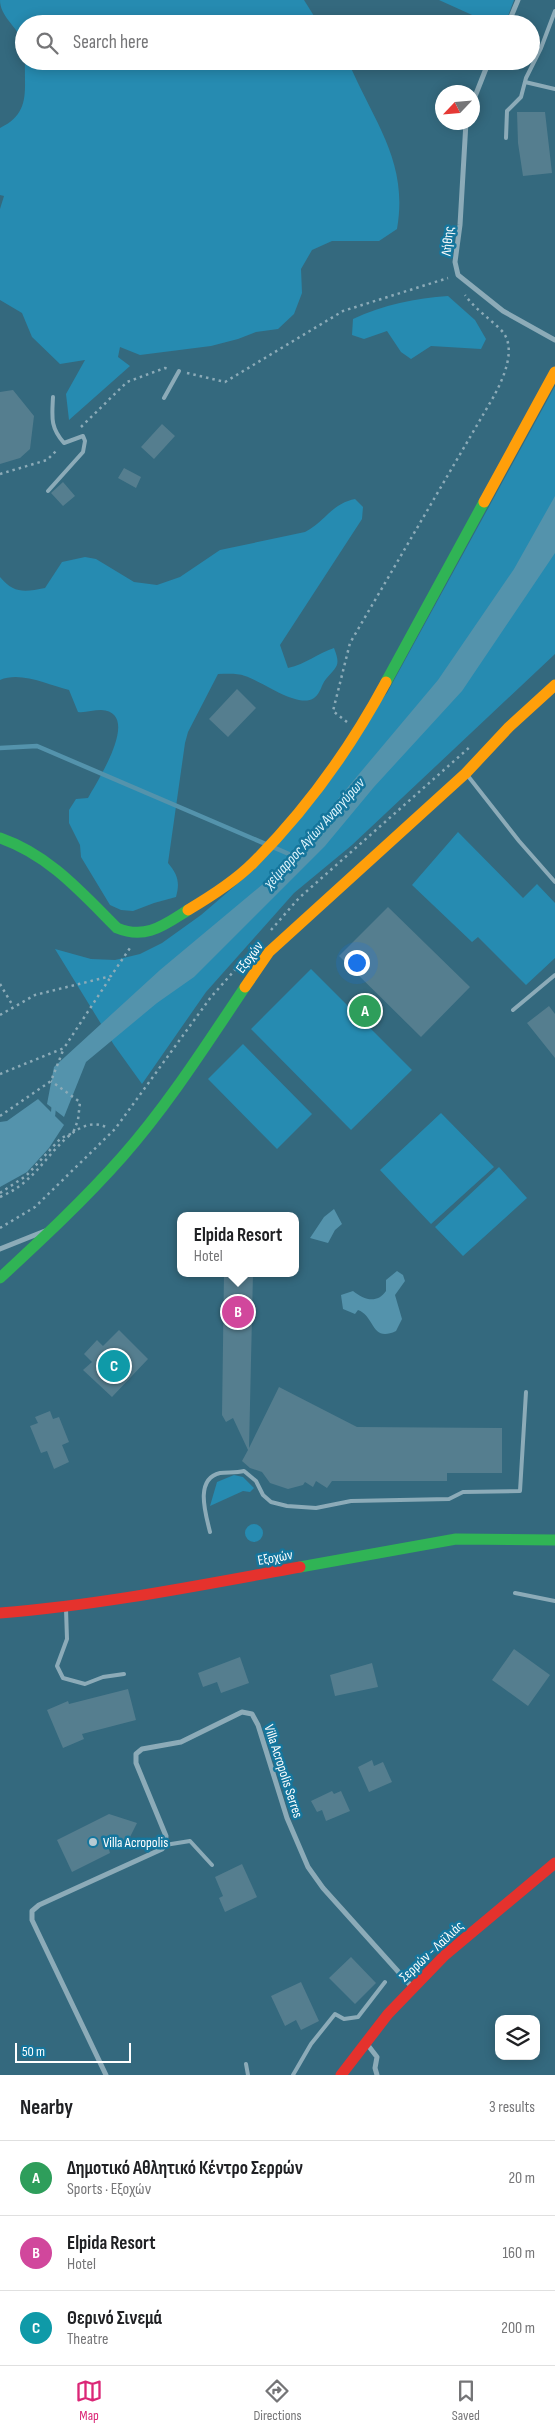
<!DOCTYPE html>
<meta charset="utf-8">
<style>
body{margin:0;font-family:"Sofia Sans Condensed",sans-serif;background:#f6f6f6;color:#202124}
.controls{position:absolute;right:15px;bottom:15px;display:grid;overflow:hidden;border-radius:10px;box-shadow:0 2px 12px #0003}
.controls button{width:45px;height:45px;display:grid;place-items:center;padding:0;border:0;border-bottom:1px solid #e0e0e0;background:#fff;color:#202124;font:25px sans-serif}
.compass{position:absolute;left:435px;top:85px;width:45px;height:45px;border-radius:50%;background:#fff;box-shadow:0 2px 12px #0003;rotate:244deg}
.scale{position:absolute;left:15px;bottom:12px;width:116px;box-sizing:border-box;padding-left:5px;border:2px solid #fff;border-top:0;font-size:14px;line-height:18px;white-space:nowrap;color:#fff;-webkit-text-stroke:4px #15769d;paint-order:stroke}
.you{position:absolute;left:356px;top:962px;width:18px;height:18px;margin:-12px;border:4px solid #fff;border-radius:50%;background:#1a73e8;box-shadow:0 0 0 8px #1a73e833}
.badge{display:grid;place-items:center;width:32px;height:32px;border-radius:50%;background:#db2777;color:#fff;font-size:16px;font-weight:700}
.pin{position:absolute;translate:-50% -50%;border:2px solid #fff;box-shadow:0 1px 5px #0006}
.popup{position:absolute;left:177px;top:1212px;width:122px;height:65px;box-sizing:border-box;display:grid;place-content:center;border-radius:10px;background:#fff;filter:drop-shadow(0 1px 4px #0005);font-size:16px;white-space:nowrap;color:#757577}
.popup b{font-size:19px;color:#202124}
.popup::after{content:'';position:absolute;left:50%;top:100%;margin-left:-10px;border:10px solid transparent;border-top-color:#fff}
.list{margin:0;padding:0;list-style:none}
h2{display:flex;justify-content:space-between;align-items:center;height:65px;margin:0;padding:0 20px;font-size:21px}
h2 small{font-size:16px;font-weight:400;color:#757577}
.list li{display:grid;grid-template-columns:32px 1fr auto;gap:15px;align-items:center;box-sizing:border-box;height:75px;padding:0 20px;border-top:1px solid #e0e0e0}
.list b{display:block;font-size:19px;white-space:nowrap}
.list p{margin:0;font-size:16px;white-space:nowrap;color:#757577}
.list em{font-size:16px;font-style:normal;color:#757577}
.icon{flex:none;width:28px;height:28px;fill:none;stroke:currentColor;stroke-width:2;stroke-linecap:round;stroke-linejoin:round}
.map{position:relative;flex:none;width:555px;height:2075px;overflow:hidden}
.search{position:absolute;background:#fff;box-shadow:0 2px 12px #0003;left:15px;right:15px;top:15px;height:55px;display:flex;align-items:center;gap:12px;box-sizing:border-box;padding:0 18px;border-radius:28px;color:#757577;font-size:19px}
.sheet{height:290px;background:#fff}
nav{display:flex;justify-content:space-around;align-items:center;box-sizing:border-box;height:70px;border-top:1px solid #e0e0e0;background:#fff;font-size:14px;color:#757577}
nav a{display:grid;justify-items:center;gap:2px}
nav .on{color:#db2777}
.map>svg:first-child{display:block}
.green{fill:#268bb1}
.water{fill:#5493ac}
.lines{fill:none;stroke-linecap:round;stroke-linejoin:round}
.stream{stroke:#5493ac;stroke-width:4.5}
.building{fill:#557e8f}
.path{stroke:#8cabb8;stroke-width:2.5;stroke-dasharray:2.5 4;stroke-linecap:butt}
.lane{stroke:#8cabb8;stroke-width:4}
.street{stroke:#8cabb8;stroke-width:5}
.fast{stroke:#30b455;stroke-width:11}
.slow{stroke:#ff9f0a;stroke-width:11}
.jam{stroke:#e5322d;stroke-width:11}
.poi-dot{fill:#b8cad2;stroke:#15769d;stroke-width:2}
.labels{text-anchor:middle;stroke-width:5;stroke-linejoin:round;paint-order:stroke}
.street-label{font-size:14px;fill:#fff;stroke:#15769d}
.poi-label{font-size:14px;fill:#fff;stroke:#15769d;text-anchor:start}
.water-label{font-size:15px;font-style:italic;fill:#dff5fc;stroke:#15769d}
</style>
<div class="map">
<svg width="555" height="2075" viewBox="0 0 555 2075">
<rect width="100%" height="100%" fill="#34697e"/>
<!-- green -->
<path class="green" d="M0,0H304L319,24H24V52C23,48 24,43 22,40C16,26 0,16 0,0Z
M439,0H514L505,24H492Z
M25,61H348C373,121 409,161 397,229L379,241H332L312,250L301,269L302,293L294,314L278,329L256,332L238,339L211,346L140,355L120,347L118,357L130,366L69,420L66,394L85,360L60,364L32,337L22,313L0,300V209L4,196L0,195V128C31,113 24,91 25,61Z
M448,296L475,320L486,339L481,349L431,346L411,359L401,352L387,331L364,339L352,335L353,319C383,305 416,298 448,296Z
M555,386V654L352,845L294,893L206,992L142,1084L114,1045L55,949L91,959L115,960L140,954L162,943L201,915L243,879L387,693Z
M355,499L363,507L362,519L280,645L288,668C306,664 318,653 334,648C341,666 337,666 326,679C321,685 321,693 314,698C298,709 262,681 245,676C237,673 227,674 218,674L188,732L185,743L168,863C178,875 180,882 176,897L154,903L133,911L121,910L110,905L81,857L80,845L69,823V810L76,799L88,798C96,783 143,712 101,710C93,710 85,713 78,712L69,690C48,685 21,671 0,680V577C14,594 25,592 45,588L62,562L85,557L96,559L134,582L157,585L180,577L220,550L305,532C326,521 331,504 355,499Z
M458,832L523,898L537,884L555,903V958L526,985L478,937L472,942L412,885Z
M311,969L412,1070L351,1130L251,1029Z
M243,1044L312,1114L277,1149L208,1079Z
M441,1113L494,1167L431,1224L380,1170Z
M499,1167L527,1198L463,1256L435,1227Z
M234,1475L243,1477L254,1488L250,1492L243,1491L210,1506L217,1482Z
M245 1533a9 9 0 1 1 18 0a9 9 0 1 1-18 0Z"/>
<!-- water -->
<path class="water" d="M555,496V553L462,691L374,787L325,846L194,977L157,1003L86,1062L64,1117L47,1104L54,1067L160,970L275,874L438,680L514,569Z
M38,1099L64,1125L49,1148L27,1172L0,1187V1122L7,1121Z
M334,1209L342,1224L335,1230L328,1243L310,1238L324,1217Z
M397,1271L403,1275L405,1281L395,1295L402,1319L396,1331C371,1343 375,1316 358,1310L355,1314L343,1309L341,1295L353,1291C364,1300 377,1304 386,1291V1280Z"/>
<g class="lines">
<!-- stream -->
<path class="stream" d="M0,748L37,746L296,857
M53,1115L54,1104"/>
</g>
<!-- building -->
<path class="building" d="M517,112H545L552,173L523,176L518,143Z
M13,390L34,416L30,449L20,458L0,464V392Z
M162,424L175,436L154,459L141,447Z
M124,468L141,477L136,488L118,478Z
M63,482L75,496L63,506L51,493Z
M237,689L256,708L228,737L209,719Z
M388,907L470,987L421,1037L339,956Z
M549,1006L555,1014V1058L527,1023Z
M224,1273H253L249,1448L279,1387L357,1427L502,1428V1473H447V1481H332L327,1488L316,1481L313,1487L305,1482L303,1485L288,1489L270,1483L262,1472L250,1468L242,1461L248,1450L233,1418L226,1422L222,1415Z
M119,1330L148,1359L112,1397L83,1370L92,1362L84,1354L97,1340L103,1346Z
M50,1411L53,1419L59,1417L69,1442L62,1445L69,1462L54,1469L47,1451L41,1453L30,1426L38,1423L35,1417Z
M514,1649L550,1675L528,1706L492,1680Z
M240,1657L249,1683L221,1693L217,1682L203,1687L198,1673Z
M372,1663L378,1687L335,1696L330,1675Z
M128,1689L136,1720L82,1734L84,1739L63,1748L47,1710L68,1701L69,1704Z
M372,1760L374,1766L383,1762L392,1782L369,1792L358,1767Z
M332,1791L334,1794L341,1791L350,1811L326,1821L322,1810L317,1812L311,1801Z
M109,1814L137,1823L126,1845L107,1843L110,1853L72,1872L57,1840Z
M242,1864L257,1897L225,1912L219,1898L223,1896L215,1877Z
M351,1957L376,1983L355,2004L329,1978Z
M301,1982L319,2021L301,2030L296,2020L285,2026L271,1996Z"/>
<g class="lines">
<!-- path -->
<path class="path" d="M187,373L225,382L343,311L448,278
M81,427L127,382L165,368L169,369
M0,474L47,460L57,450
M347,722L333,711L350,643L494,396C503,379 518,347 501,330C489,318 475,309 465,295
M271,930L299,898L471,746
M0,984L13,1006
M0,1015L35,995L111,976L130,948
M0,1074L64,1048L110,978
M0,1116L51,1081L64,1048
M0,1193L26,1176L61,1138L73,1133L78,1120L80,1102L51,1081
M0,1197C11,1192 20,1187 29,1178C50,1160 76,1111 108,1128
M0,1228L35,1207L115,1129L211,997L249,954"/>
<!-- lane -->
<path class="lane" d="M525,82L555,89
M506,138L507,111L521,97L526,78L541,48L555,11
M164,398L179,371
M48,491L83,452L85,441L83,436L64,443C50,427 52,417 53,397
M468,776L519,841L555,882
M513,1010L555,975
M210,1532C206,1515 194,1479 220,1473C227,1472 236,1473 244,1471L256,1481L263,1495L271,1502L287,1506L316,1508L351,1501L449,1499L463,1492L520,1491L526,1392
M515,1593L555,1601
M66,1609L67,1639L57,1666L63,1678L85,1684L103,1677L124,1674
M165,1845L190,1841L212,1865
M246,2064L248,2075
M293,2075L311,2044L335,2014L344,2019L358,2017L385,1982"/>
<!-- street -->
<path class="street" d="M508,24L518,0
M472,104L489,61
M466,122L460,225L455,262L458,275L503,311L555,340
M0,1249L45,1231
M367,2044L377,2057L375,2068L377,2075
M106,2075L32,1920V1911L39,1905L162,1849L165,1845L166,1836L136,1763V1754L142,1749L181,1742L242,1712L252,1714L258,1725L287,1818L308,1867L323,1888L412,1987"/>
<!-- fast -->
<path class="fast" d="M386,682L484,502
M0,838C49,855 81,892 117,928C146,940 164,925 188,910
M0,1278C42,1239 84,1200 122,1157C168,1105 206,1045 245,987
M300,1567L456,1539L555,1540"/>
<!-- slow -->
<path class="slow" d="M484,502L555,372
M188,910C210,897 234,882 253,863C305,811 351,747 386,682
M245,987L269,952L466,773L509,727L555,685"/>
<!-- jam -->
<path class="jam" d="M0,1613C101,1605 201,1585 300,1567
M341,2075L388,2014L445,1955L555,1863"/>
</g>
<!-- markers -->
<circle class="poi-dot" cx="93" cy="1842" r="5"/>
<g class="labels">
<!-- street labels -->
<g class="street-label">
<text transform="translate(447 241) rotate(-84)" y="5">Λήθης</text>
<text transform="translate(249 957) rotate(-53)" y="5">Εξοχών</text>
<text transform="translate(275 1557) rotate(-10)" y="5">Εξοχών</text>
<text transform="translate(284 1771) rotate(72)" y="5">Villa Acropolis Serres</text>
<text transform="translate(431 1951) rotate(-43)" y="5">Σερρών - Λαϊλιάς</text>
</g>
<!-- poi labels -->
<g class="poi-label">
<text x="103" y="1847">Villa Acropolis</text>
</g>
<!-- water labels -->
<g class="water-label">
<text transform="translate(314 833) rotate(-48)" y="5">χείμαρρος Αγίων Αναργύρων</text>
</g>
</g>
</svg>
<div class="controls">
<button><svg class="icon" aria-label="layers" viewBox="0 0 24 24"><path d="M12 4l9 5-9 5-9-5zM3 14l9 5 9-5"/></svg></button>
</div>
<svg class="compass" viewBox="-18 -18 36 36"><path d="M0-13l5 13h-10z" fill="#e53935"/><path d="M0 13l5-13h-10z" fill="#757577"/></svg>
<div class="scale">50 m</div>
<div class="you"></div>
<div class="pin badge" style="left:365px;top:1011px;background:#2e9e5b">A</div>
<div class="pin badge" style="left:238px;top:1312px;background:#d1479c">B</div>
<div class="popup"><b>Elpida Resort</b>Hotel</div>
<div class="pin badge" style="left:114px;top:1366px;background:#0f9aa8">C</div>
<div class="search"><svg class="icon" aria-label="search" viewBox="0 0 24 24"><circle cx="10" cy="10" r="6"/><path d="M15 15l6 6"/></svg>Search here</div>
</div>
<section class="sheet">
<h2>Nearby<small>3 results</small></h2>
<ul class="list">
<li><span class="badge" style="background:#2e9e5b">A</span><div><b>Δημοτικό Αθλητικό Κέντρο Σερρών</b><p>Sports · Εξοχών</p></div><em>20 m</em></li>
<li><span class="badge" style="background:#d1479c">B</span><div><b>Elpida Resort</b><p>Hotel</p></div><em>160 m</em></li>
<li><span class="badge" style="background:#0f9aa8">C</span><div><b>Θερινό Σινεμά</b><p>Theatre</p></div><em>200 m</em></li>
</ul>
</section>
<nav>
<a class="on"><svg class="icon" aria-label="map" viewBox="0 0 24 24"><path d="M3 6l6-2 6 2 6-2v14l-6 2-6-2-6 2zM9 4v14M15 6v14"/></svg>Map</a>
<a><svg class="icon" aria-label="directions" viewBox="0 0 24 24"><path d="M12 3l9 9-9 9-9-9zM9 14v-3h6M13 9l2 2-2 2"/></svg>Directions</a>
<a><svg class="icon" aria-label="saved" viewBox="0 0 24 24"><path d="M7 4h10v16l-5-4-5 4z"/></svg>Saved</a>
</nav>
